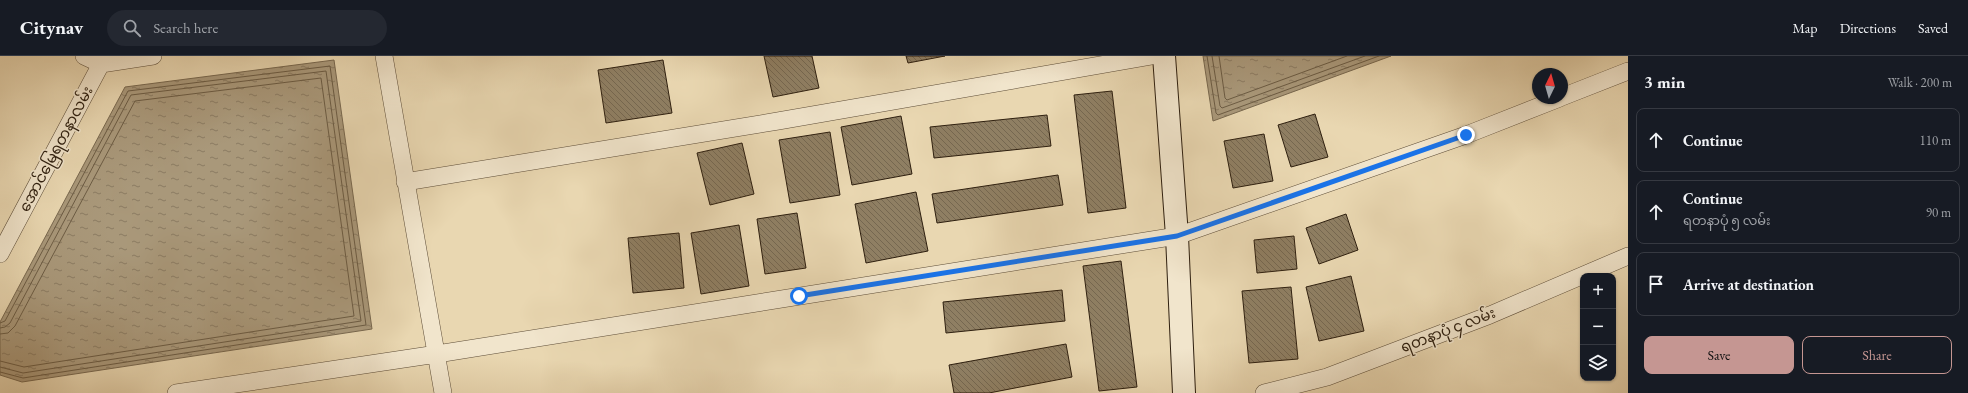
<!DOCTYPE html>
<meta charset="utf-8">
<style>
body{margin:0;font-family:"EB Garamond","Noto Sans Myanmar",serif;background:#242831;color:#f1f3f6}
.controls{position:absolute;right:12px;bottom:12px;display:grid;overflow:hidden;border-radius:8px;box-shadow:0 1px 3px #0004}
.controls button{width:36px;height:36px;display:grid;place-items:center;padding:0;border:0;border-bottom:1px solid #363941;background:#171b24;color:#f1f3f6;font:20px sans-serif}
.compass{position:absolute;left:1532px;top:12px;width:36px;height:36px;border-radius:50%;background:#171b24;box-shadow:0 1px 3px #0004;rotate:5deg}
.stop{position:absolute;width:12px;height:12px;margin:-9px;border:3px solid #1a73e8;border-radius:50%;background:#fff}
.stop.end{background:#1a73e8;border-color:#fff;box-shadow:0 1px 4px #0008}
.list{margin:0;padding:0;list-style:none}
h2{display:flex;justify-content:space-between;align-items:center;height:52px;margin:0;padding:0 16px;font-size:17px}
h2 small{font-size:13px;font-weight:400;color:#9ea1a6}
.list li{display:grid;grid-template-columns:26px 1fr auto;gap:12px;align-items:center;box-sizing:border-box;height:64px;margin:0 8px 8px;padding:0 8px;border:1px solid #363941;border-radius:8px}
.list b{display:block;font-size:15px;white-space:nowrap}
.list p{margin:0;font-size:13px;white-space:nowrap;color:#9ea1a6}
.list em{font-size:13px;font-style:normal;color:#9ea1a6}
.actions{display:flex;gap:8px;padding:12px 16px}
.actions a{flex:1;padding:9px 0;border:1px solid #c59692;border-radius:8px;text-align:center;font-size:14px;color:#c59692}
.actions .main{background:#c59692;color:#111}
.icon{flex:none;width:22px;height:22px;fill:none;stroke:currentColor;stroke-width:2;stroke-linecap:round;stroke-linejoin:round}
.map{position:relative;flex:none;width:1628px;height:337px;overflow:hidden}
header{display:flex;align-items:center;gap:24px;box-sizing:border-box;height:56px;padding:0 20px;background:#171b24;border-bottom:1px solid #363941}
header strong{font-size:19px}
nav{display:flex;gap:22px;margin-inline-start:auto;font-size:14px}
.search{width:280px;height:36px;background:#242831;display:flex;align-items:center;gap:10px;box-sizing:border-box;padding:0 14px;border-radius:22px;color:#9ea1a6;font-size:15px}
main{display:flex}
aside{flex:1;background:#171b24}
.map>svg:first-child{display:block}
.water{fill:url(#water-ripples);stroke:#78684f}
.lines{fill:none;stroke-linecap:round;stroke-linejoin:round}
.shore{stroke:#6c5c44;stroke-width:1}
.building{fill:url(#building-back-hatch);stroke:#2e1f0f}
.street-casing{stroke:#5d4d38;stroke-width:18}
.secondary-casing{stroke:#2e1f0f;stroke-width:24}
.street{stroke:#f1e5cc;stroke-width:17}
.secondary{stroke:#f1e5cc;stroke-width:22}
.route{stroke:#1a73e8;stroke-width:5}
.labels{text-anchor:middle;stroke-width:3;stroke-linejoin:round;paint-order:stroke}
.street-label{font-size:15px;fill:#2e1f0f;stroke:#f1e5cc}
</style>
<header>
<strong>Citynav</strong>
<div class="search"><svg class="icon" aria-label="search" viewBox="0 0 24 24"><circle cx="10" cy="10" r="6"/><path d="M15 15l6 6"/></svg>Search here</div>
<nav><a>Map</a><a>Directions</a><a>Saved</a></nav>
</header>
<main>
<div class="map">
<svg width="1628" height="337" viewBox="0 0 1628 337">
<defs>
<pattern id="water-ripples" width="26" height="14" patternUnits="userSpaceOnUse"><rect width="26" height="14" fill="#a9987a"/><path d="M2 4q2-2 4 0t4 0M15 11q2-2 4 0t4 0" fill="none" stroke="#8a7b62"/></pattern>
<pattern id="building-back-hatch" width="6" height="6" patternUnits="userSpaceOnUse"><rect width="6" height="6" fill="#8f7f63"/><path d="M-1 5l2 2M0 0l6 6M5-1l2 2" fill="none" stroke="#756750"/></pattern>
</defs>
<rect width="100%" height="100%" fill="#e9d7b1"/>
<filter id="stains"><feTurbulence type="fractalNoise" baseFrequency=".005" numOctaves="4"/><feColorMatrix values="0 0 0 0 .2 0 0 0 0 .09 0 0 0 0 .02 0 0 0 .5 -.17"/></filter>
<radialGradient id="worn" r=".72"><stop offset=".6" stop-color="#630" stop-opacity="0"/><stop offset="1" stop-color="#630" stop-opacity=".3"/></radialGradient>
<!-- water -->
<path class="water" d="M1203,0H1391L1213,65Z
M334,4L372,273L22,326L0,319V266L125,31Z"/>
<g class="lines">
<!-- shore -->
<path class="shore" d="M1207,0L1216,57L1218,59L1379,0
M1212,0L1220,50L1222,52L1365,0
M1219,0L1225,42L1227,44L1347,0
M0,267L5,265L128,35L330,10L366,269L23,322L0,316
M0,272L5,271L10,267L131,39L326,15L361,265L23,317L0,311
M0,278L8,277L15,270L135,45L321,22L354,260L24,311L0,305"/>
</g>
<!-- building -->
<path class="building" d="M764,0H812L819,32L773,41Z
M906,0H945L908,7Z
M663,4L672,57L606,67L598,14Z
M1112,35L1126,152L1088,157L1074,39Z
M1315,58L1328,101L1291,111L1278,69Z
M1047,59L1051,90L934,102L930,71Z
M901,60L912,118L852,129L841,71Z
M830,76L840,139L790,147L779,84Z
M1264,78L1273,125L1233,132L1224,85Z
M742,87L754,138L710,149L697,97Z
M1058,119L1063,149L937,167L932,138Z
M916,136L928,195L866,207L855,148Z
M797,157L806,212L765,218L757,163Z
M1346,158L1358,194L1319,208L1306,172Z
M739,169L749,230L701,238L691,177Z
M679,177L684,232L633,237L628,182Z
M1294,180L1297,213L1257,217L1254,184Z
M1121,205L1137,331L1099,335L1083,210Z
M1351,220L1364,275L1319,285L1306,231Z
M1291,231L1298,303L1249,307L1242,235Z
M1062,234L1065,265L946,277L943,246Z
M1066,288L1072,321L989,337H954L949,309Z"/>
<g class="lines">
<!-- street casing -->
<g class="street-casing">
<path id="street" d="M84,0L101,8L153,0
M384,0L443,337
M1562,41L1628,15
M405,126L778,65L1152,0
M0,198L101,8
M176,337L437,298L1177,180L1466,79L1560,42
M1264,337L1327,321L1490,259L1628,200"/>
</g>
<!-- secondary casing -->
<g class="secondary-casing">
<path id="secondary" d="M1164,0L1177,180L1184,337"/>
</g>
<!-- street -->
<use href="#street" class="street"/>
<!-- secondary -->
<use href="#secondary" class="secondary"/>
</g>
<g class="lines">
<!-- route -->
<path class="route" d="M799,240L1177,180L1466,79"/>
</g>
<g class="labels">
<!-- street labels -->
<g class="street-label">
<text transform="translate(56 93) rotate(-62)" y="5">အောင်မြေရတနာလမ်း</text>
<text transform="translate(1448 274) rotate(-21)" y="5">ရတနာပုံ ၄ လမ်း</text>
</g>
</g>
<rect width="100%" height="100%" filter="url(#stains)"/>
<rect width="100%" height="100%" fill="url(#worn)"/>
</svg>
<div class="controls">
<button>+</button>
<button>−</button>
<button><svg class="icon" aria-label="layers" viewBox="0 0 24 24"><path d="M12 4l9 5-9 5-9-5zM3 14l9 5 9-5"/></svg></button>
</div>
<svg class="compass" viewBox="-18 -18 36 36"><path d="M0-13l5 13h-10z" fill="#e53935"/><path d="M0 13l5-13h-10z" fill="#9ea1a6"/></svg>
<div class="stop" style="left:799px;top:240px"></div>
<div class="stop end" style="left:1466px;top:79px"></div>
</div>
<aside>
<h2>3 min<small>Walk · 200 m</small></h2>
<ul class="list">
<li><svg class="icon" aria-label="ahead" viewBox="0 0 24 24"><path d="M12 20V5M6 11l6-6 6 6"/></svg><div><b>Continue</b></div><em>110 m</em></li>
<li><svg class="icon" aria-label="ahead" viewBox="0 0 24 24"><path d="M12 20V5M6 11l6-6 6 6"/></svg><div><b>Continue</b><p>ရတနာပုံ ၅ လမ်း</p></div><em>90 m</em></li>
<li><svg class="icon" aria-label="arrive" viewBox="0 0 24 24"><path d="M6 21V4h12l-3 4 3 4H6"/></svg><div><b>Arrive at destination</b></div></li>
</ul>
<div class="actions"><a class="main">Save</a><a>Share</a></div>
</aside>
</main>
